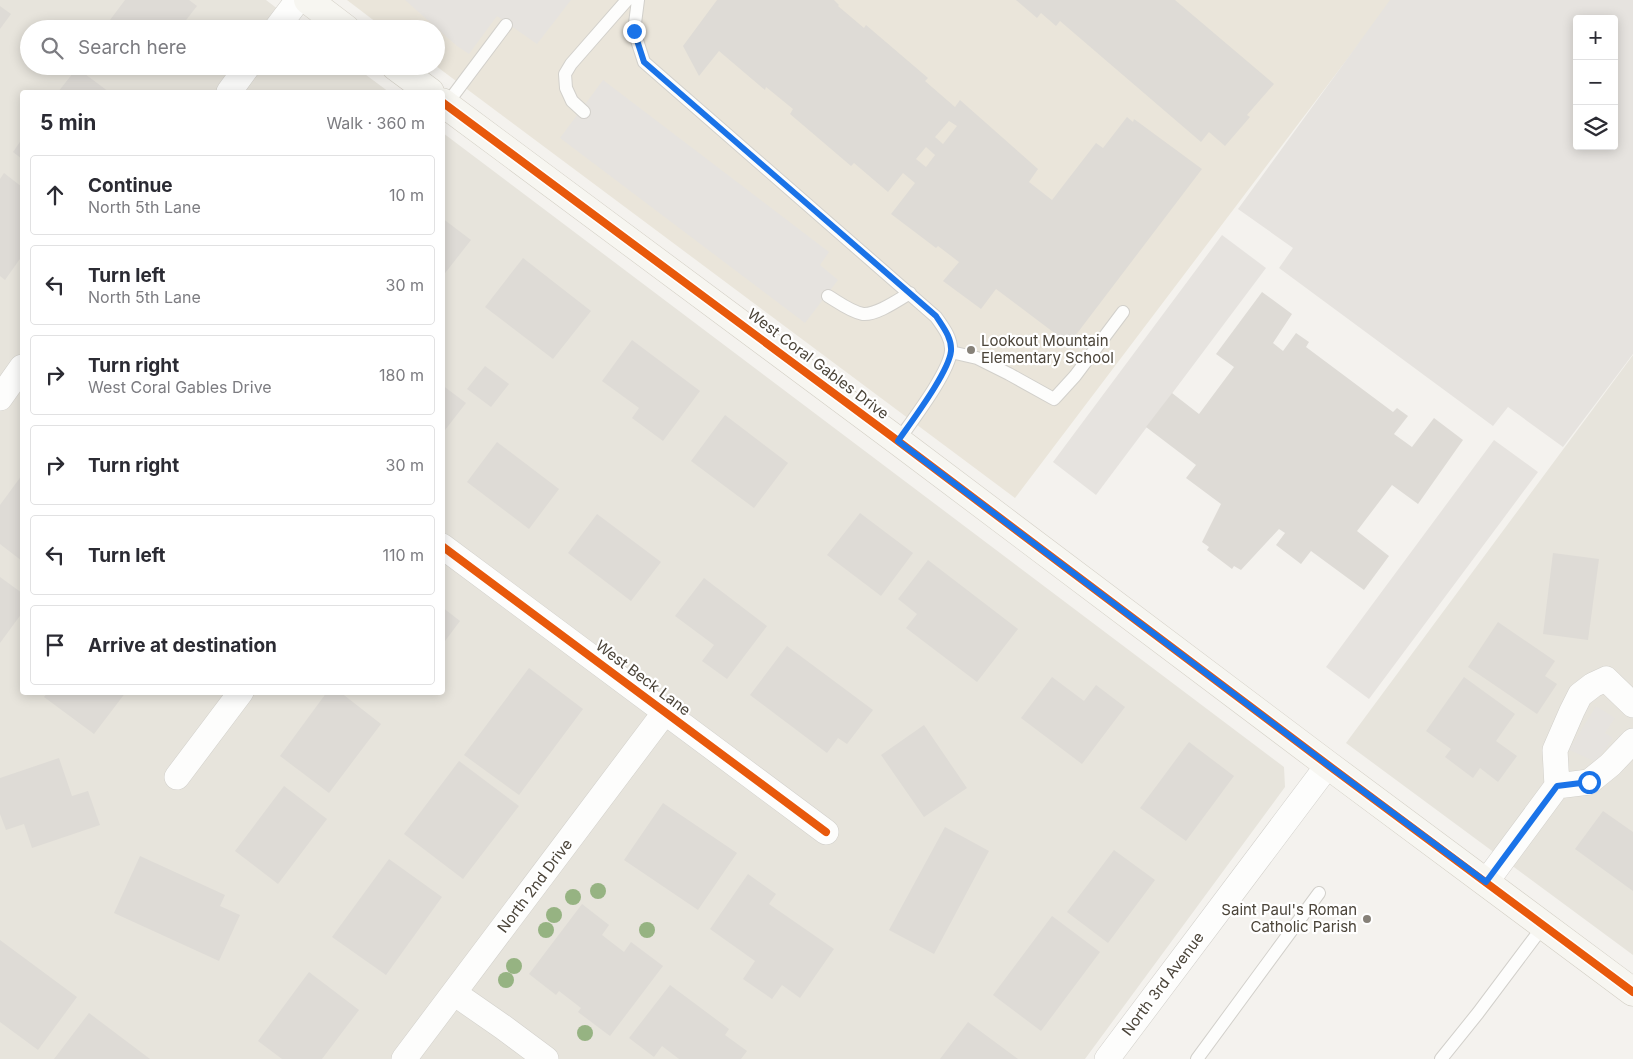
<!DOCTYPE html>
<meta charset="utf-8">
<style>
body{margin:0;font-family:Inter,sans-serif;background:#f2f2f3;color:#2b2b33}
.controls{position:absolute;right:15px;top:15px;display:grid;overflow:hidden;border-radius:5px;box-shadow:0 2px 12px #0003}
.controls button{width:45px;height:45px;display:grid;place-items:center;padding:0;border:0;border-bottom:1px solid #e1e1e2;background:#fff;color:#2b2b33;font:25px sans-serif}
.stop{position:absolute;width:15px;height:15px;margin:-11px;border:4px solid #1a73e8;border-radius:50%;background:#fff}
.stop.end{background:#1a73e8;border-color:#fff;box-shadow:0 1px 5px #0008}
.list{margin:0;padding:0;list-style:none}
h2{display:flex;justify-content:space-between;align-items:center;height:65px;margin:0;padding:0 20px;font-size:21px}
h2 small{font-size:16px;font-weight:400;color:#7c7c81}
.list li{display:grid;grid-template-columns:32px 1fr auto;gap:15px;align-items:center;box-sizing:border-box;height:80px;margin:0 10px 10px;padding:0 10px;border:1px solid #e1e1e2;border-radius:5px}
.list b{display:block;font-size:19px;white-space:nowrap}
.list p{margin:0;font-size:16px;white-space:nowrap;color:#7c7c81}
.list em{font-size:16px;font-style:normal;color:#7c7c81}
.icon{flex:none;width:28px;height:28px;fill:none;stroke:currentColor;stroke-width:2;stroke-linecap:round;stroke-linejoin:round}
.map{position:relative;flex:none;width:1633px;height:1059px;overflow:hidden}
.search{position:absolute;background:#fff;box-shadow:0 2px 12px #0003;left:20px;top:20px;width:425px;height:55px;display:flex;align-items:center;gap:12px;box-sizing:border-box;padding:0 18px;border-radius:28px;color:#7c7c81;font-size:19px}
.panel{position:absolute;background:#fff;box-shadow:0 2px 12px #0003;left:20px;top:90px;width:425px;height:605px;border-radius:5px}
.map>svg:first-child{display:block}
.residential{fill:#e7e4dc}
.education{fill:#eae5da}
.parking{fill:#e6e3df;fill-rule:evenodd}
.building{fill:#dedbd6;fill-rule:evenodd}
.lines{fill:none;stroke-linecap:round;stroke-linejoin:round}
.lane-casing{stroke:#d2d0cb;stroke-width:14}
.street-casing{stroke:#d2d0cb;stroke-width:26}
.secondary-casing{stroke:#d3cfc5;stroke-width:29}
.lane{stroke:#fdfdfc;stroke-width:12}
.street{stroke:#fdfdfc;stroke-width:25}
.secondary{stroke:#f7f6f1;stroke-width:28}
.cycleway-casing{stroke:#fff;stroke-width:11}
.cycleway{stroke:#e8590c;stroke-width:8}
.tree{fill:#96b382}
.route{stroke:#1a73e8;stroke-width:6}
.poi-dot{fill:#868178;stroke:#fff;stroke-width:2}
.labels{text-anchor:middle;stroke-width:4.5;stroke-linejoin:round;paint-order:stroke}
.poi-label{font-size:15px;fill:#4b4439;stroke:#fff;text-anchor:start}
.street-label{font-size:15px;fill:#4b4439;stroke:#fff}
</style>
<div class="map">
<svg width="1633" height="1059" viewBox="0 0 1633 1059">
<rect width="100%" height="100%" fill="#f4f2ee"/>
<!-- residential -->
<path class="residential" d="M0,0H266L304,29H29V66H354L389,92H22V692H442L443,133L1284,767L1285,787L1085,1059H0Z
M1633,355V955L1346,743Z"/>
<!-- education -->
<path class="education" d="M347,0H1392L1015,498L436,66V29H385Z"/>
<!-- parking -->
<path class="parking" d="M405,0H571L537,44L497,16L469,54L457,46Z
M1390,0H1633V354L1563,447L1508,407L1493,426L1279,268L1293,248L1238,209ZM1577,19H1614V146H1577Z
M603,80L829,252L820,265L838,280L805,323L560,138Z
M1222,235L1266,268L1096,495L1053,462Z
M1494,440L1538,472L1369,699L1326,667Z
M1596,706L1615,718L1605,733L1613,738L1596,762L1569,750Z"/>
<!-- building -->
<path class="building" d="M125,0H189L197,6L183,24L188,29H114L107,24Z
M717,0H834L839,5L838,6L864,28L866,25L928,78L925,81L955,107L960,100L1038,169L1029,182L1052,200L1096,143L1103,148L1127,117L1133,122L1134,119L1202,169L1069,344L996,289L981,309L943,281L959,262L938,246L936,248L891,214L915,183L903,173L888,192L854,163L851,166L790,114L793,109L766,87L765,90L719,51L699,76L683,46ZM949,121L957,126L943,144L935,137ZM926,147L935,155L926,167L916,159Z
M1016,0H1175L1274,84L1247,115L1250,117L1225,146L1209,132L1201,142L1060,21L1056,26L1041,13L1037,18Z
M0,6L11,14L0,29Z
M77,68L109,92H58Z
M22,139V159L13,152Z
M4,173L22,187V256L5,280L0,276V179Z
M442,218L471,240L442,277Z
M523,258L591,311L553,359L485,307Z
M1262,292L1292,314L1273,343L1283,351L1296,333L1309,342L1306,347L1393,412L1397,408L1408,416L1394,434L1412,447L1434,418L1463,440L1418,504L1392,485L1357,531L1389,556L1364,590L1311,551L1301,564L1276,545L1285,533L1279,529L1241,570L1234,566L1232,569L1207,550L1209,547L1202,542L1221,504L1186,478L1196,465L1146,427L1172,393L1199,414L1234,367L1216,354Z
M632,340L700,391L663,441L632,418L639,408L602,381Z
M485,366L509,384L491,407L467,389Z
M442,385L466,403L442,434Z
M725,415L788,463L754,508L691,461Z
M497,442L559,489L529,529L467,482Z
M22,475V561L0,544V505Z
M860,513L913,553L881,596L827,555Z
M597,514L661,562L631,601L568,553Z
M1553,553L1599,559L1588,640L1543,634Z
M928,560L1018,629L977,682L906,628L917,614L898,599Z
M0,577L22,593V613L0,643Z
M704,578L767,626L727,679L702,661L714,645L675,616Z
M442,607L460,621L442,645Z
M1498,622L1555,661L1545,676L1557,684L1537,714L1468,667Z
M787,646L873,710L847,744L838,738L827,753L750,695Z
M529,668L583,709L519,795L464,755Z
M1052,677L1084,701L1096,685L1125,707L1082,764L1021,718Z
M1464,677L1515,714L1496,741L1517,756L1498,782L1480,768L1473,778L1445,757L1451,749L1426,731Z
M48,692H126L94,734L44,697Z
M327,692H340L381,724L329,793L280,756Z
M924,725L967,788L924,817L881,755Z
M1189,742L1234,776L1186,841L1140,808Z
M59,758L72,796L88,791L100,825L32,848L24,824L6,830L0,814V778Z
M459,761L519,806L463,879L404,834Z
M284,786L327,819L278,884L235,851Z
M663,803L737,853L698,910L624,860Z
M1603,811L1633,832V891L1575,849Z
M945,827L989,851L934,954L889,930Z
M1114,850L1155,880L1108,943L1067,912Z
M140,856L225,895L220,906L240,915L219,961L114,913Z
M389,859L442,897L386,975L332,937Z
M748,874L776,894L769,904L834,949L800,998L782,985L772,999L743,979L755,961L710,929Z
M582,904L609,925L602,935L624,952L631,942L663,966L610,1036L578,1012L581,1008L559,991L556,995L529,974Z
M1052,916L1100,952L1041,1031L993,995Z
M0,940L77,997L38,1050L0,1022Z
M309,972L359,1010L322,1059H282L258,1041Z
M670,985L729,1029L725,1035L747,1051L741,1059H679L662,1046L654,1057L629,1038Z
M89,1013L150,1059H54Z
M968,1022L1018,1059H940Z"/>
<g class="lines">
<!-- lane casing -->
<g class="lane-casing">
<path id="lane" d="M638,0L634,31L644,62L936,317C943,327 952,338 951,351C949,373 911,422 898,441
M446,105L506,25
M584,112L572,101L566,88L565,74L571,64L627,0
M828,296C838,302 851,312 863,314C877,315 898,300 910,293
M951,352L977,358L1009,374L1054,399L1075,376L1123,312
M1197,1059L1319,893
M1441,1059L1478,1013L1544,925"/>
</g>
<!-- street casing -->
<g class="street-casing">
<path id="street" d="M276,29L298,0
M229,92L248,66
M0,398L22,367
M442,546L826,832
M177,777L241,692
M1557,786L1589,782L1610,765L1633,741
M1486,882L1557,786L1555,750L1572,711L1580,695L1593,685L1606,679L1633,705
M454,993L503,1027L546,1059
M404,1059L665,712
M1107,1059L1328,765"/>
</g>
<!-- secondary casing -->
<g class="secondary-casing">
<path id="secondary" d="M308,0L346,29
M395,66L430,92
M442,102L898,441L1328,765L1633,992"/>
</g>
<!-- lane -->
<use href="#lane" class="lane"/>
<!-- street -->
<use href="#street" class="street"/>
<!-- secondary -->
<use href="#secondary" class="secondary"/>
<!-- cycleway casing -->
<g class="cycleway-casing">
<path id="cycleway" d="M442,102L898,441L1328,765L1633,992
M442,546L826,832"/>
</g>
<!-- cycleway -->
<use href="#cycleway" class="cycleway"/>
</g>
<!-- trees -->
<g class="tree">
<circle cx="598" cy="891" r="8"/>
<circle cx="573" cy="897" r="8"/>
<circle cx="554" cy="915" r="8"/>
<circle cx="546" cy="930" r="8"/>
<circle cx="647" cy="930" r="8"/>
<circle cx="514" cy="966" r="8"/>
<circle cx="506" cy="980" r="8"/>
<circle cx="585" cy="1033" r="8"/>
</g>
<g class="lines">
<!-- route -->
<path class="route" d="M634,31L644,62L936,316C943,327 952,338 951,351C949,372 911,422 898,441L1328,765L1486,882L1557,786L1589,782"/>
</g>
<!-- markers -->
<g class="poi-dot">
<circle cx="971" cy="350" r="5"/>
<circle cx="1367" cy="919" r="5"/>
</g>
<g class="labels">
<!-- poi labels -->
<g class="poi-label">
<text x="981" y="346">Lookout Mountain<tspan x="981" dy="17">Elementary School</tspan></text>
<text x="1357" y="915" text-anchor="end">Saint Paul's Roman<tspan x="1357" dy="17">Catholic Parish</tspan></text>
</g>
<!-- street labels -->
<g class="street-label">
<text transform="translate(818 364) rotate(37)" y="5">West Coral Gables Drive</text>
<text transform="translate(643 678) rotate(37)" y="5">West Beck Lane</text>
<text transform="translate(535 886) rotate(-53)" y="5">North 2nd Drive</text>
<text transform="translate(1163 984) rotate(-53)" y="5">North 3rd Avenue</text>
</g>
</g>
</svg>
<div class="controls">
<button>+</button>
<button>−</button>
<button><svg class="icon" aria-label="layers" viewBox="0 0 24 24"><path d="M12 4l9 5-9 5-9-5zM3 14l9 5 9-5"/></svg></button>
</div>
<div class="stop" style="left:1589px;top:782px"></div>
<div class="stop end" style="left:634px;top:31px"></div>
<div class="search"><svg class="icon" aria-label="search" viewBox="0 0 24 24"><circle cx="10" cy="10" r="6"/><path d="M15 15l6 6"/></svg>Search here</div>
<section class="panel">
<h2>5 min<small>Walk · 360 m</small></h2>
<ul class="list">
<li><svg class="icon" aria-label="ahead" viewBox="0 0 24 24"><path d="M12 20V5M6 11l6-6 6 6"/></svg><div><b>Continue</b><p>North 5th Lane</p></div><em>10 m</em></li>
<li><svg class="icon" aria-label="left" viewBox="0 0 24 24"><path d="M17 20v-9H6M10 6l-5 5 5 5"/></svg><div><b>Turn left</b><p>North 5th Lane</p></div><em>30 m</em></li>
<li><svg class="icon" aria-label="right" viewBox="0 0 24 24"><path d="M7 20v-9h11M14 6l5 5-5 5"/></svg><div><b>Turn right</b><p>West Coral Gables Drive</p></div><em>180 m</em></li>
<li><svg class="icon" aria-label="right" viewBox="0 0 24 24"><path d="M7 20v-9h11M14 6l5 5-5 5"/></svg><div><b>Turn right</b></div><em>30 m</em></li>
<li><svg class="icon" aria-label="left" viewBox="0 0 24 24"><path d="M17 20v-9H6M10 6l-5 5 5 5"/></svg><div><b>Turn left</b></div><em>110 m</em></li>
<li><svg class="icon" aria-label="arrive" viewBox="0 0 24 24"><path d="M6 21V4h12l-3 4 3 4H6"/></svg><div><b>Arrive at destination</b></div></li>
</ul>
</section>
</div>
